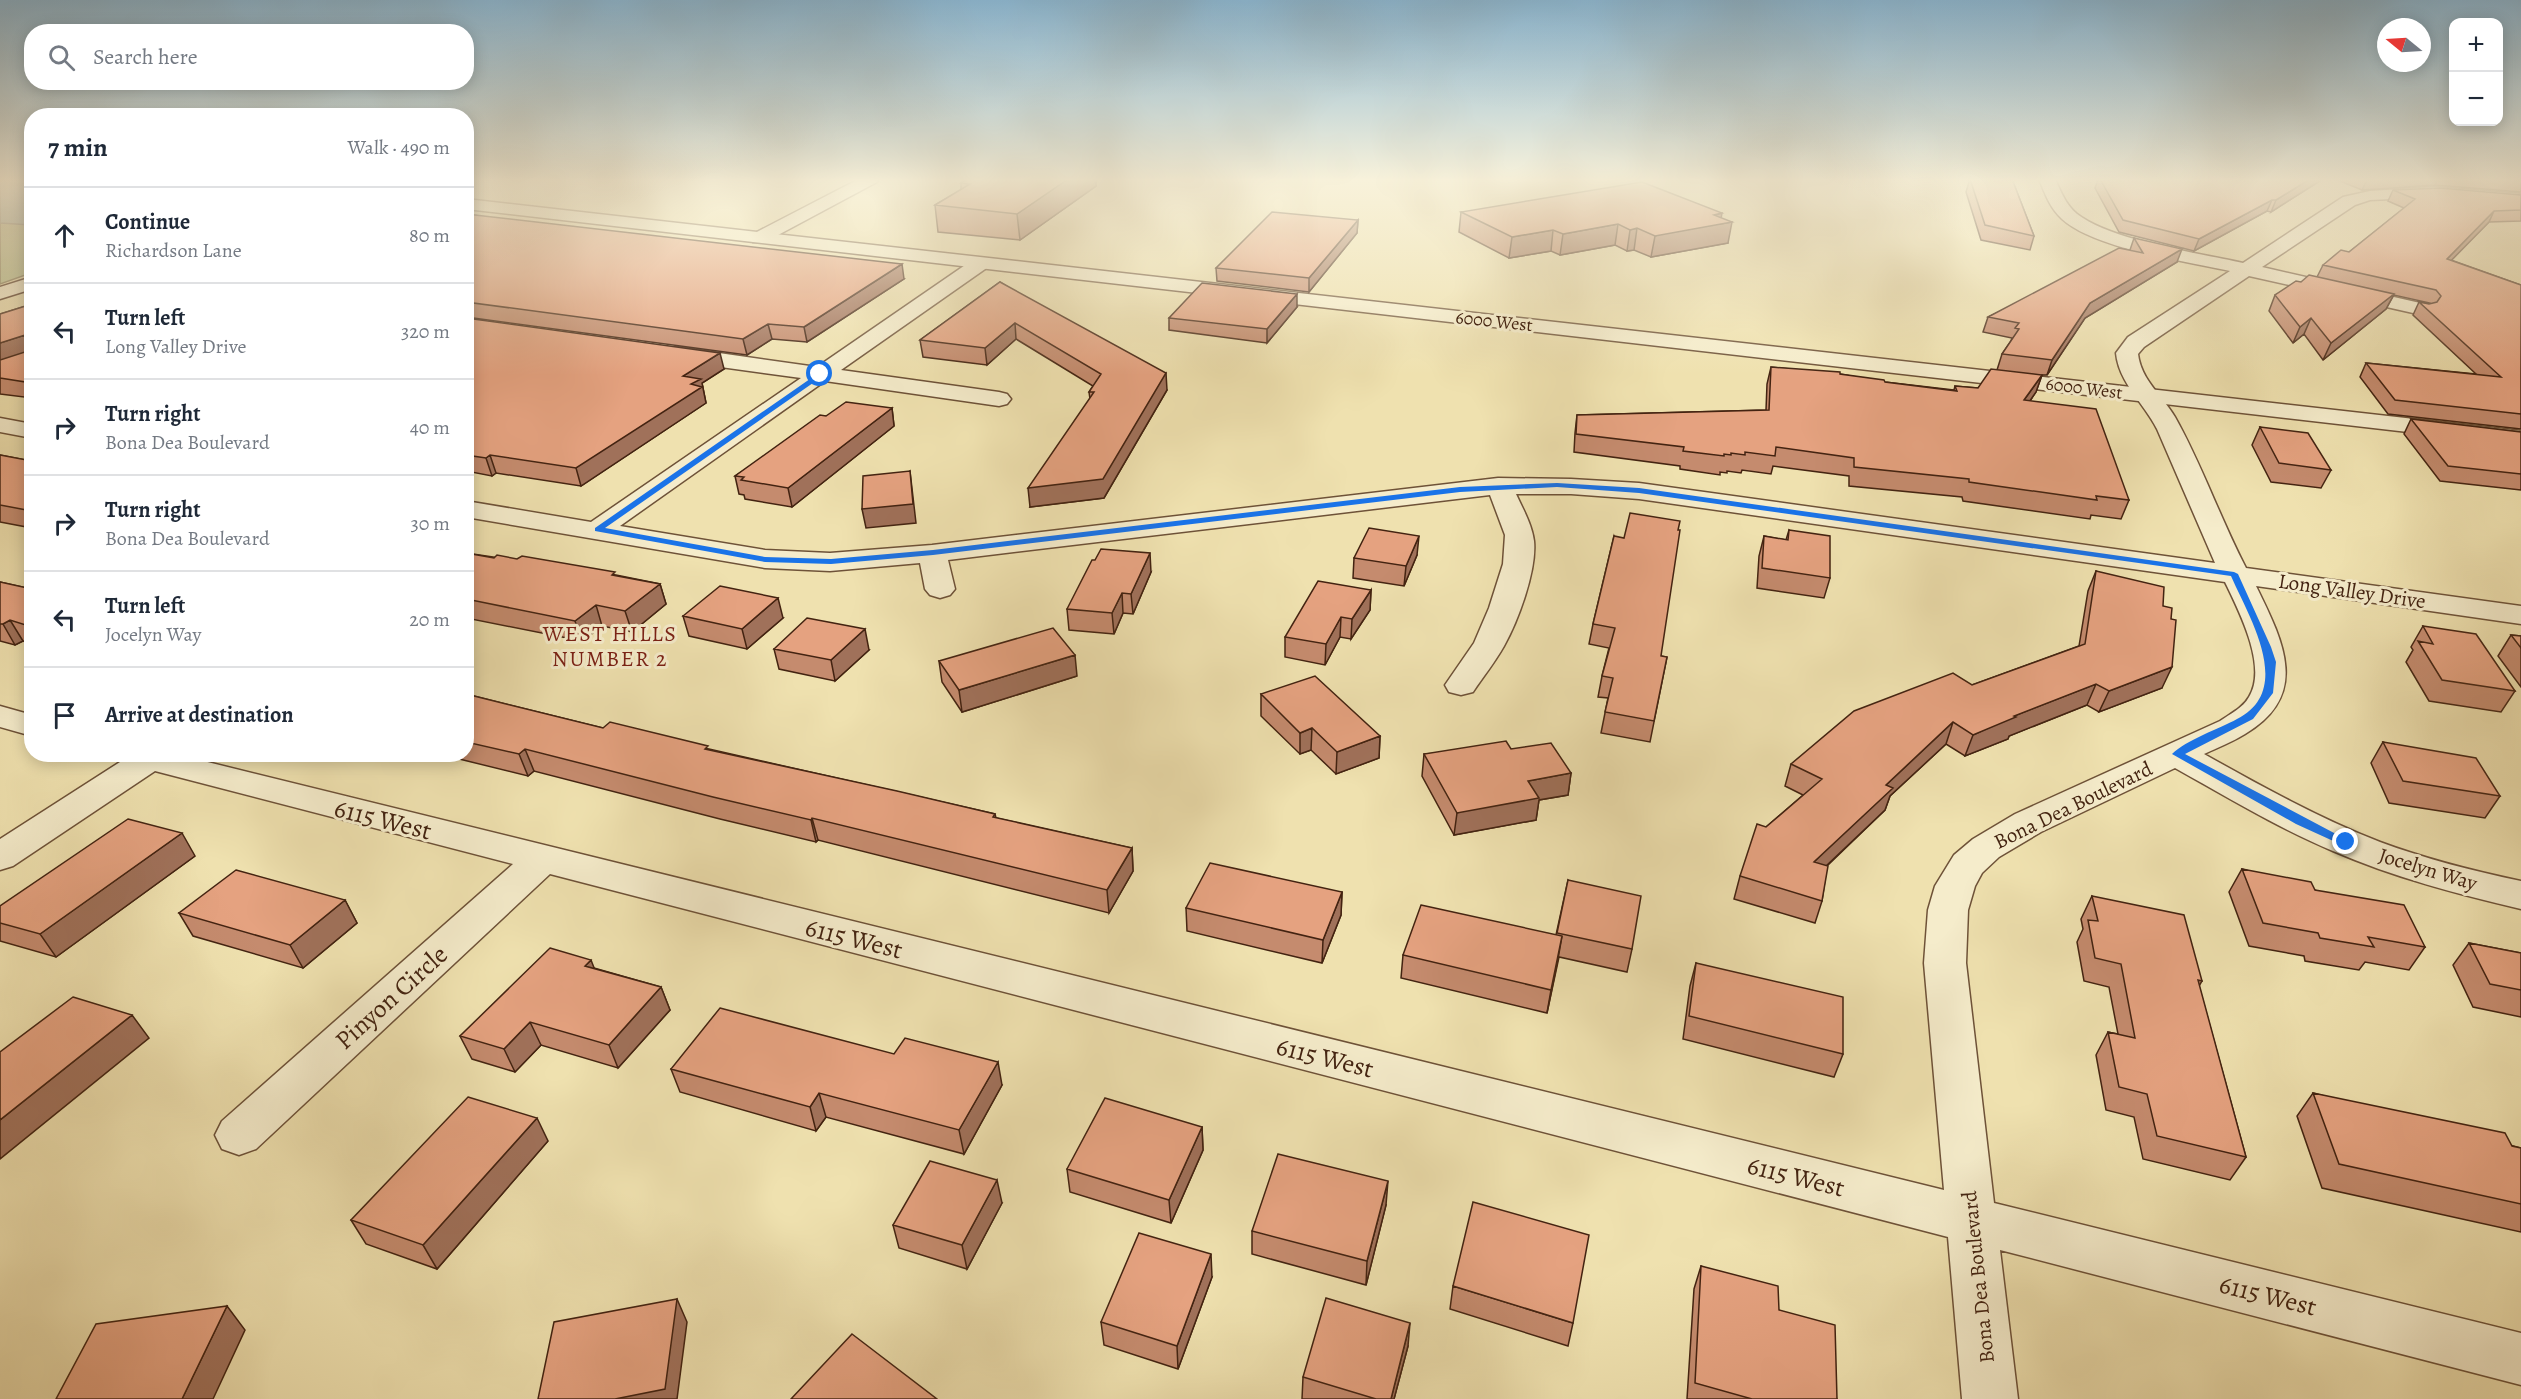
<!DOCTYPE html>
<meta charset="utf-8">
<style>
body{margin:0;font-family:Alegreya,serif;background:#f2f2f3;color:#1f2937}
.controls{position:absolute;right:18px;top:18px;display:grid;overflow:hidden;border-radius:12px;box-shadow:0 3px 15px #0003}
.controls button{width:54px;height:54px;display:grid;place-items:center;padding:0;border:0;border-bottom:2px solid #e0e1e3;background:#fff;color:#1f2937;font:30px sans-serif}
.compass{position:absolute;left:2377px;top:18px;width:54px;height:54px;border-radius:50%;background:#fff;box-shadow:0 3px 15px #0003;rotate:288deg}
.stop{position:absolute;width:18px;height:18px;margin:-14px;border:4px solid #1a73e8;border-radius:50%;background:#fff}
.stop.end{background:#1a73e8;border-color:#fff;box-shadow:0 2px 6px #0008}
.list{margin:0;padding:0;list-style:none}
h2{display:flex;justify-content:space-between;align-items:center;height:78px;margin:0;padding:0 24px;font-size:26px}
h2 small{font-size:20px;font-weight:400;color:#747a83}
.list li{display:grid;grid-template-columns:39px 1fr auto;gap:18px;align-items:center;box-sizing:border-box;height:96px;padding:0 24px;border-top:2px solid #e0e1e3}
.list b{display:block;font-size:22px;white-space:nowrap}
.list p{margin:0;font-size:20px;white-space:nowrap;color:#747a83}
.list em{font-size:20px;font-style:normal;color:#747a83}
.icon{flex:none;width:33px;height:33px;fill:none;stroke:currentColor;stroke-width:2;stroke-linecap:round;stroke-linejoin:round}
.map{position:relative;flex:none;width:2521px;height:1399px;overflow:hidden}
.search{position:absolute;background:#fff;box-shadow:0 3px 15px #0003;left:24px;top:24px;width:450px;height:66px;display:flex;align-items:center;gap:15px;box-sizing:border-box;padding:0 21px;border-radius:24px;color:#747a83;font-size:22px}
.panel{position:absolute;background:#fff;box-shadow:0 3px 15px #0003;left:24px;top:108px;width:450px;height:654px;border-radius:24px}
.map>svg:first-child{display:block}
.green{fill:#b6c38d;stroke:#7c734f;stroke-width:1.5}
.water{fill:#9dbbb4;stroke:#797e73;stroke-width:1.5}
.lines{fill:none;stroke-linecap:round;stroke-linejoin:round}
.minor-casing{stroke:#6e5238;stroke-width:3}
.tertiary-casing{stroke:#6e5238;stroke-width:3}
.secondary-casing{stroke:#432311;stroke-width:3}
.minor{fill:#f5eccb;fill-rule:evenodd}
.tertiary{fill:#f5eccb;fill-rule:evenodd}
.secondary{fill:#f5eccb;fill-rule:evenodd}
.wall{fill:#c58b6e;stroke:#432311;stroke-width:1.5}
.shaded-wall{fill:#a0715a;stroke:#432311;stroke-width:1.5}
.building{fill:#e5a280;stroke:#432311;stroke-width:1.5}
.route{fill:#1a73e8}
.labels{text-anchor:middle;stroke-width:6;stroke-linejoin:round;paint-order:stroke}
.far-street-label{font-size:18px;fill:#432311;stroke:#f5eccb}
.street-label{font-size:21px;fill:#432311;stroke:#f5eccb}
.neighbourhood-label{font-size:22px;letter-spacing:1.5px;fill:#7a1f14;stroke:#f5eccb}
.near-street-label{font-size:26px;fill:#432311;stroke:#f5eccb}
</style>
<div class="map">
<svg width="2521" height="1399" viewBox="0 0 2521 1399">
<rect width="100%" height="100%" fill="#efe1af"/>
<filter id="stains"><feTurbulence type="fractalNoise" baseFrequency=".00333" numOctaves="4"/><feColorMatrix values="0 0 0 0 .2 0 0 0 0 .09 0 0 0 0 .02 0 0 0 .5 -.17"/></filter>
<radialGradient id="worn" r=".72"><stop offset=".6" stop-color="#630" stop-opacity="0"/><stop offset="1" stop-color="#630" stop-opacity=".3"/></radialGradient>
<!-- green -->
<path class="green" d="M0,179H32L31,273L0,284Z"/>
<!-- water -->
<path class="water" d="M0,179H31V225L0,223Z"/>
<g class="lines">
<!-- minor casing -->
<g class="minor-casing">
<path id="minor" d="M859,179H879L877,182L765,242H753L750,238L753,234Z
M2039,179H2055C2061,192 2066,205 2077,214C2112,241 2199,253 2243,263L2343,197L2370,191L2435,187L2521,194V204L2435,197L2370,200L2355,205L2262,267L2429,305L2432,309L2429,313L2422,315L2249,276L2144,347L2138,354C2141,380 2162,395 2175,417C2202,465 2220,518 2246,568L2521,606V624L2256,586C2283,641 2311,695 2245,734C2232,742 2217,748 2204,754C2261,786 2319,818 2380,842C2426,859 2473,871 2521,881V909C2457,894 2393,877 2333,851C2278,828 2227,797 2175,768L2041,832L1999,857L1982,873L1975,886L1968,910L1966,963L1994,1203L2521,1333V1385L2000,1250L2018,1399H1962L1948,1237L550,874L256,1149L239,1155L222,1149L215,1135L222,1121L513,864L155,771L13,866L0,870V839L120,762L112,754H175L1944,1190L1924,963L1928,910L1935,886L1954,855L1973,839L2015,814L2220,721C2230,714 2243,708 2249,697C2268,667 2239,611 2225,582L1639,499L1571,494H1516C1523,509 1532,525 1534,541C1537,570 1518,621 1504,646C1495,662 1483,677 1473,692L1461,695L1449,692L1445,685L1474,643L1489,608L1503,564L1505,535L1490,495L948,560L955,589L950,595L940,598L930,595L925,589L920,563L830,571L765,568L466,517V501L591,522L801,378L677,361L669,359L666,354L669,349L677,347L817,367L974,259H988L990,263L988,267L841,370L999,392L1007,394L1011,399L1007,404L999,406L825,381L620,526L765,550L830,553L932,545L1498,478L1571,479L1639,483L2215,563L2157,429C2144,403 2119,383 2116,353L2128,337L2230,271C2186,261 2095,249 2062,219C2050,208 2045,194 2039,179Z
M0,418L32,424V438L0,432Z
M0,706L32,715V736L0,727Z"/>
</g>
<!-- tertiary casing -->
<g class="tertiary-casing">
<path id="tertiary" d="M466,199L2521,431V445L466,209Z"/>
</g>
<!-- secondary casing -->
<g class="secondary-casing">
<path id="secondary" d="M32,277V289L0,299V287Z"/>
</g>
<!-- minor -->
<use href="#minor" class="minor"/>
<!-- tertiary -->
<use href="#tertiary" class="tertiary"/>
<!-- secondary -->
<use href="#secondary" class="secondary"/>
</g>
<!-- wall -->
<path class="wall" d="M689,179H704V181Z
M968,179H1096V186L1020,240L938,232L935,205L961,190V183Z
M1968,179H2012L2034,236L2030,250L1981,240L1966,192L1969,182Z
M2097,179H2323L2271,212L2267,211L2194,251L2119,232L2095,188L2098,180Z
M2335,179H2521V192L2435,185L2362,190Z
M2393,190L2521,195V221L2489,222L2451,260L2521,285V429L2388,414L2360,377L2366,363L2476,374L2413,315L2419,302L2429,304H2430V303L2394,295L2386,309L2323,360L2304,334L2293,343L2269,311L2275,295L2301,282L2317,277L2323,265L2349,252L2404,208L2388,201Z
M1461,212L1721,218L1728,243L1651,257L1634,250L1627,251L1615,245L1560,255L1551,251L1509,258L1459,232Z
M466,214L904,279L807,342L772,339L747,355L466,317Z
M1358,220L1357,233L1309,292L1217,281L1216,268Z
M2134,238L2177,262L2085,318L2047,375H2042L2036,392L2030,401L2129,500L2121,519L2091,515L2090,519L1963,501L1962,497L1849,486V476L1773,466L1771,474L1742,470L1741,473L1727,471V473L1720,472V475L1680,469V466L1574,452L1575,433L1577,415L1766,410L1767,384L1771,367L1840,374L1885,382L1954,390L1955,386L1978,388L1997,370L2002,354L2011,341L2012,338L1983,332L1988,317L2130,250Z
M1000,282L1167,390L1104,498L1030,507L1090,399L1089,392L1093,386L1016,339L987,365L923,357L920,340Z
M32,304V398L0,394V314Z
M1297,307L1267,343L1169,330V318Z
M466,318L724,369L702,383L706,403L581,486L496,473L492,476L466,471Z
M892,408L894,426L792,507L745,499L744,495L739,494L735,476L826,416Z
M2411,419L2521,432V490L2440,481L2404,434Z
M2260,427L2331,470L2321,488L2271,482L2252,445Z
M0,455L32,461V528L0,522Z
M1789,530L1830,578L1824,598L1757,588L1759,556L1764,536L1786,540Z
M1614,536L1661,656L1667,657L1650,742L1601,733L1608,698L1598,697L1602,676L1609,648L1589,644L1593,624Z
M466,553L616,575L660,584L666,604L632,632L602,626L582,641L466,618Z
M1417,555L1404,586L1353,578L1354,558Z
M2096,571L2163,606L2171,619L2162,688L2099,712L2087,705L2009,736L2008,739L1965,756L1946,744L1890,796L1885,810L1827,866L1822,901L1815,923L1734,899L1740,876L1766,827L1803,795L1785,786L1791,764L1972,685L2079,646L2088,591Z
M1151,572L1133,614L1123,613L1114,634L1069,630L1067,609Z
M0,582L32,589V644L23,641L15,645L0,641Z
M1371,590L1370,610L1351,639L1340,637L1325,665L1285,657V637Z
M683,616L783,618L747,649L689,636Z
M2423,626L2515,691L2501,712L2429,701L2406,662L2413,650L2411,647Z
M2511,635L2521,636V687L2498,656Z
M774,649L869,650L835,681L779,669Z
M939,661L1077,676L962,712L942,682Z
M466,694L603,728L709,749L995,814L996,818L1132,848L1133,871L1109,913L818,840L816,842L720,819L534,771L528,776L439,754H466Z
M1261,694L1380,736L1379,758L1336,774L1311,750L1300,754L1261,716Z
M2383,742L2500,796L2485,818L2389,803L2371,763Z
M1511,749L1571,773L1568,795L1539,800L1536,820L1454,835L1422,776L1424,754Z
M195,856L56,957L0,941V906Z
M2242,869L2315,890L2425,947L2409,970L2365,962L2359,970L2305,961L2304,956L2249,946L2229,892Z
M1568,880L1632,949L1627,972L1559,957L1547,1013L1401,978L1403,955L1556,935Z
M1342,892L1341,915L1322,963L1187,931L1186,908Z
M2092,896L2202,981L2199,986L2246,1157L2230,1180L2143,1159L2134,1117L2106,1110L2096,1055L2108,1032L2118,1034L2109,987L2084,981L2077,942L2083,929L2081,919Z
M345,900L357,923L303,968L193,936L179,913Z
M2469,943L2521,953V1017L2473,1007L2453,965Z
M1696,963L1843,1054L1834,1077L1683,1039L1690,986Z
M594,968L661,987L670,1010L618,1068L541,1045L515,1072L472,1059L460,1036Z
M671,1069L1002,1085L964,1154L826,1117L816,1131L680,1092Z
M2313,1093L2521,1148V1232L2322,1188L2297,1116Z
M1202,1127L1203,1150L1171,1223L1070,1192L1067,1169Z
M548,1141L437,1269L366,1244L351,1220Z
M1002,1203L967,1269L899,1248L893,1225Z
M1386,1205L1366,1285L1252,1254V1231Z
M1701,1266L1779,1310L1837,1399H1687L1694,1289Z
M1212,1277L1178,1369L1104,1345L1101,1322Z
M1453,1286L1573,1323L1568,1346L1450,1309Z
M1408,1346L1394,1399H1302L1303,1377Z"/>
<!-- shaded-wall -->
<path class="shaded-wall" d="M1068,179H1096V186L1020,240L1017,214Z
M2310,179H2323L2271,212L2276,200Z
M2374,179H2438L2435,185L2362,190L2367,180Z
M2272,200L2267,211L2194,251L2199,239Z
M2494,211L2489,222L2441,271L2447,259Z
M1722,213L1720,224L1732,222L1728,243L1651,257L1655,236L1714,215Z
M1358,220L1357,233L1309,292V278Z
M1618,224L1615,245L1560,255L1563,234Z
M1637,228L1634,250L1627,251L1630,230Z
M1553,230L1551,251L1509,258L1512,237Z
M2182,249L2177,262L2085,318L2047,375L2052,360L2090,303Z
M902,264L904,279L807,342L804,327Z
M1297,294V307L1267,343V329Z
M2394,294L2386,309L2323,360L2331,343Z
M2311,318L2304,334L2293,343L2300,327Z
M1015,323L1016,339L987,365L985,348Z
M768,324L772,339L747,355L743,339Z
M25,335L32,352L0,361V343Z
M720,353L724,369L702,383L706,403L581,486L576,468L683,376Z
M1166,373L1167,390L1104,498L1030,507L1028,488Z
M2042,375L2036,392L2018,418L2024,400Z
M892,408L894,426L792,507L788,488Z
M490,455L496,473L492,476L486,458Z
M910,471L916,523L866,528L862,509Z
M1419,536L1417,555L1404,586L1406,566Z
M1150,553L1151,572L1133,614L1131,594Z
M660,584L666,604L632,632L625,611Z
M1371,590L1370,610L1351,639L1352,619Z
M1122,593L1123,613L1114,634L1112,613Z
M778,598L783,618L747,649L742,629Z
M596,605L602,626L582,641L575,621Z
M1341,617L1340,637L1325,665L1326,644Z
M10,620L23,641L15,645L3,624Z
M865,629L869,650L835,681L831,660Z
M1075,655L1077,676L962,712L959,690Z
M2172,667L2162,688L2099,712L2109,691Z
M2096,684L2087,705L2009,736L2008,739L1965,756L1973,735L2014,716Z
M1953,722L1946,744L1890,796L1885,810L1806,885L1814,862L1886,785Z
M1312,728L1311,750L1300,754V733Z
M1380,736L1379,758L1336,774L1337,752Z
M525,749L534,771L528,776L519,754Z
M1571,773L1568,795L1539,800L1536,820L1454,835L1457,813L1528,781Z
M812,818L818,840L816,842L811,820Z
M182,833L195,856L56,957L40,934Z
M1132,848L1133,871L1109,913L1107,890Z
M1342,892L1341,915L1322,963L1323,940Z
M345,900L357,923L303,968L290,945Z
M1562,936L1558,959L1547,1013L1551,990Z
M591,960L600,983L585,966Z
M661,987L670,1010L618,1068L609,1045Z
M132,1015L149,1038L0,1159V1120Z
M530,1022L541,1045L515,1072L504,1049Z
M998,1062L1002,1085L964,1154L959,1130Z
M819,1093L826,1117L816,1131L810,1107Z
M537,1118L548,1141L437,1269L423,1245Z
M1202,1127L1203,1150L1171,1223L1169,1200Z
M997,1180L1002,1203L967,1269L962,1245Z
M1388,1181L1386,1205L1366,1285L1367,1261Z
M1211,1254L1212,1277L1178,1369L1177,1346Z
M677,1299L687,1322L677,1399H615Z
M227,1306L245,1330L213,1399H182Z
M1410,1323L1408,1346L1394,1399H1391Z"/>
<!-- building -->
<path class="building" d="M968,179H1068L1017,214L935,205L970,184L961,183Z
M1970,179H2012L2034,236L1985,225Z
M2100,179H2310L2276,200H2272L2199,239L2123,220Z
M2504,179H2521V180Z
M1642,182L1722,213L1714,215L1732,222L1655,236L1637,228L1630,230L1618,224L1563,234L1553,230L1512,237L1461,212Z
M2440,188L2521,195V210L2494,211L2447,259L2521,285V414L2395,400L2366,363L2501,377L2419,302L2429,304L2437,302L2441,296L2436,290L2323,265L2341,250L2349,252L2415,199L2393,190Z
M1272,212L1358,220L1309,278L1216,268Z
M466,214L902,264L804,327L768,324L743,339L466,302Z
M2134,238L2182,249L2090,303L2052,360L2002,354L2019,329L2015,328L2019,323L1988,317L2119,248L2143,253Z
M2309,275L2394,294L2331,343L2311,318L2300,327L2275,295L2296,281L2301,282Z
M1000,282L1166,373L1103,479L1028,488L1094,392H1089L1101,374L1015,323L985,348L920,340Z
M1202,283L1297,294L1267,329L1169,318Z
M32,304V383L0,378V360L25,352V335L0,343V314Z
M466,318L720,353L683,376L701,379L691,384L702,387L576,468L490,455L486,458L466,455Z
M1771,367L1840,372V374L1884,380L1885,382L1957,391L1955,386L1978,388L1991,369L2042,375L2024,400L2096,409L2129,500L2096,496L2097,500L1969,482V479L1854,467V458L1776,447L1775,456L1745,452V455L1731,453V455L1724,454V456L1683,451L1684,447L1576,434L1577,415L1769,410Z
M846,402L892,408L788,488L741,480L744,477L735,476L820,415L826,416Z
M2411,419L2521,432V474L2448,466Z
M2260,427L2308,433L2331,470L2279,463Z
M0,455L32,461V511L0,505Z
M910,471L913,504L862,509L863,476Z
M1630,513L1680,521L1678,530H1680L1661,656L1667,657L1654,721L1605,712L1613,678L1602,676L1615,628L1593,624L1614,536L1624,538Z
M1369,528L1419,536L1406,566L1354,558Z
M1789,530L1830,536V578L1762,568L1764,536L1788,540Z
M1101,549L1150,553L1131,594L1122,593L1112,613L1067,609L1092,560H1095Z
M466,553L494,558L497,555L517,559L522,556L615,572L612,575L660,584L625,611L596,605L575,621L466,599Z
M2096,571L2164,587L2163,606L2172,608L2171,619L2176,620L2172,667L2109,691L2096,684L2014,716L2016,717L1973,735L1953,722L1886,785L1893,788L1814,862L1828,866L1822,901L1740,876L1757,824L1766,827L1822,779L1791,764L1854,711L1953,673L1972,685L2085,644Z
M1318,581L1371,590L1352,619L1341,617L1326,644L1285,637Z
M0,582L32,589V627L10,620L3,624H0Z
M720,586L778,598L742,629L683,616Z
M807,618L865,629L831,660L774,649Z
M2423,626L2476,634L2515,691L2442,680L2418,641L2433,644Z
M1053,628L1075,655L959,690L939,661Z
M2511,635L2521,636V648Z
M1315,676L1380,736L1337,752L1312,728L1300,733L1261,694Z
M466,694L603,728L610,722L708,746L705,749L897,791L995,814L993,817L1132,848L1107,890L812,818L811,820L713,797L525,749L519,754L466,742Z
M1506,741L1511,749L1551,743L1571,773L1528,781L1539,798L1457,813L1424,754Z
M2383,742L2476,758L2500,796L2403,781Z
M128,819L182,833L40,934L0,923V906Z
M1210,863L1342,892L1323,940L1186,908Z
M2242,869L2311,882L2315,890L2404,905L2425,947L2368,937L2374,947L2320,938L2318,933L2263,923Z
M236,870L345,900L290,945L179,913Z
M1568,880L1641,896L1632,949L1557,933Z
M2092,896L2184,915L2202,981L2198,980L2246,1157L2157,1136L2147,1094L2119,1087L2108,1032L2135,1038L2121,964L2095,958L2088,920L2098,921Z
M1421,905L1562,936L1551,990L1403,955Z
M2469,943L2521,953V990L2490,984Z
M550,948L591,960L585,966L661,987L609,1045L530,1022L504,1049L460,1036Z
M1696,963L1843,997V1054L1689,1016Z
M73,997L132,1015L0,1120V1052Z
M720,1008L894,1054L905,1038L998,1062L959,1130L819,1093L810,1107L671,1069Z
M2313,1093L2505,1133L2512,1146L2521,1148V1204L2339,1164Z
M468,1097L537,1118L423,1245L351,1220Z
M1105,1098L1202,1127L1169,1200L1067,1169Z
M1278,1154L1388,1181L1367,1261L1252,1231Z
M930,1161L997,1180L962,1245L893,1225Z
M1473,1202L1589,1235L1573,1323L1453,1286Z
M1139,1233L1211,1254L1177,1346L1101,1322Z
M1701,1266L1778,1286L1779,1310L1835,1325L1837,1399H1752L1695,1383Z
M1326,1298L1410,1323L1391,1399H1376L1303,1377Z
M677,1299L665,1389L615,1399H538L554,1322Z
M227,1306L182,1399H56L96,1324Z
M852,1334L937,1399H791Z"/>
<!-- sky -->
<linearGradient id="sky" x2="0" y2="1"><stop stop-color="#8ab7d3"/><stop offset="0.48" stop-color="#f8f2db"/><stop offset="1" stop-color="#f8f2db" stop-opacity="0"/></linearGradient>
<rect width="2521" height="375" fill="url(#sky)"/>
<!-- route -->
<path class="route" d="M820,372L823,376L605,528L765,557L831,559L933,550L1460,487L1557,483L1639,488L2234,572L2238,574L2271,647L2276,662L2273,693L2253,719L2185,754L2351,842L2346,846L2342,845L2296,824L2172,754C2186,740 2219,729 2237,719C2295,690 2249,617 2231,576L1639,493L1557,487L1460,492L933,555L831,564L765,562L595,531V528Z"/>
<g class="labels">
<!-- far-street labels -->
<g class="far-street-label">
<text transform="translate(1494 321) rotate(6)" y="6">6000 West</text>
<text transform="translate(2084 388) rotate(7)" y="6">6000 West</text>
</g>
<!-- street labels -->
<g class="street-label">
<text transform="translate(2352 591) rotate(8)" y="7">Long Valley Drive</text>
<text transform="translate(2073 805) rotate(-26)" y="7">Bona Dea Boulevard</text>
<text transform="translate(2428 869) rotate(17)" y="7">Jocelyn Way</text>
<text transform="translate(1978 1277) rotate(-96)" y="7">Bona Dea Boulevard</text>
</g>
<!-- neighbourhood labels -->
<g class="neighbourhood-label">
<text x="610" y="641">WEST HILLS<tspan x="610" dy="25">NUMBER 2</tspan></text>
</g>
<!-- near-street labels -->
<g class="near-street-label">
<text transform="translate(383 819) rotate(14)" y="9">6115 West</text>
<text transform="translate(854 938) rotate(14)" y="9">6115 West</text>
<text transform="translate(391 997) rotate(-42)" y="9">Pinyon Circle</text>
<text transform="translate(1325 1057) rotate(14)" y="9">6115 West</text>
<text transform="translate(1796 1176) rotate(14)" y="9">6115 West</text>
<text transform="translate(2268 1295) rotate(14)" y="9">6115 West</text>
</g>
</g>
<rect width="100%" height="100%" filter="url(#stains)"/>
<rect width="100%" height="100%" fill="url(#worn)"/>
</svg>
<div class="controls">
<button>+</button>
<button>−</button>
</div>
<svg class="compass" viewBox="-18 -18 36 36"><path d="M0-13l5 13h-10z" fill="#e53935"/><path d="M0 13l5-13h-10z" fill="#747a83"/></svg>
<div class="stop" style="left:820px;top:374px"></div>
<div class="stop end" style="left:2346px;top:842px"></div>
<div class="search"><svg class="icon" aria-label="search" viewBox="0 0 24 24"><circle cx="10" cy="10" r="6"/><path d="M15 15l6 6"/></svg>Search here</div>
<section class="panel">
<h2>7 min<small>Walk · 490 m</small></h2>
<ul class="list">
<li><svg class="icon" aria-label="ahead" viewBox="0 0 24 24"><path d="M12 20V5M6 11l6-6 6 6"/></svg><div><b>Continue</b><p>Richardson Lane</p></div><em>80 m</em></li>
<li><svg class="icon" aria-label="left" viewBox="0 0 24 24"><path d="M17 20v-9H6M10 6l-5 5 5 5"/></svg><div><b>Turn left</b><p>Long Valley Drive</p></div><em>320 m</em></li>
<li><svg class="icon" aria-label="right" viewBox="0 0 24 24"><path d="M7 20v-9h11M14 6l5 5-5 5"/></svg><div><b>Turn right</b><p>Bona Dea Boulevard</p></div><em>40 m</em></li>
<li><svg class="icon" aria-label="right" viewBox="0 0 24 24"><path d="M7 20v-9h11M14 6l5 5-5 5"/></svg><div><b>Turn right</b><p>Bona Dea Boulevard</p></div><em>30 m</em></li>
<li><svg class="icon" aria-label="left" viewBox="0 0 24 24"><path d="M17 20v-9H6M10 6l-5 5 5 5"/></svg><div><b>Turn left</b><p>Jocelyn Way</p></div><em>20 m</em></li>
<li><svg class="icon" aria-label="arrive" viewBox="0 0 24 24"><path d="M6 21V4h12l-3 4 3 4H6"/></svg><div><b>Arrive at destination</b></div></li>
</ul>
</section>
</div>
